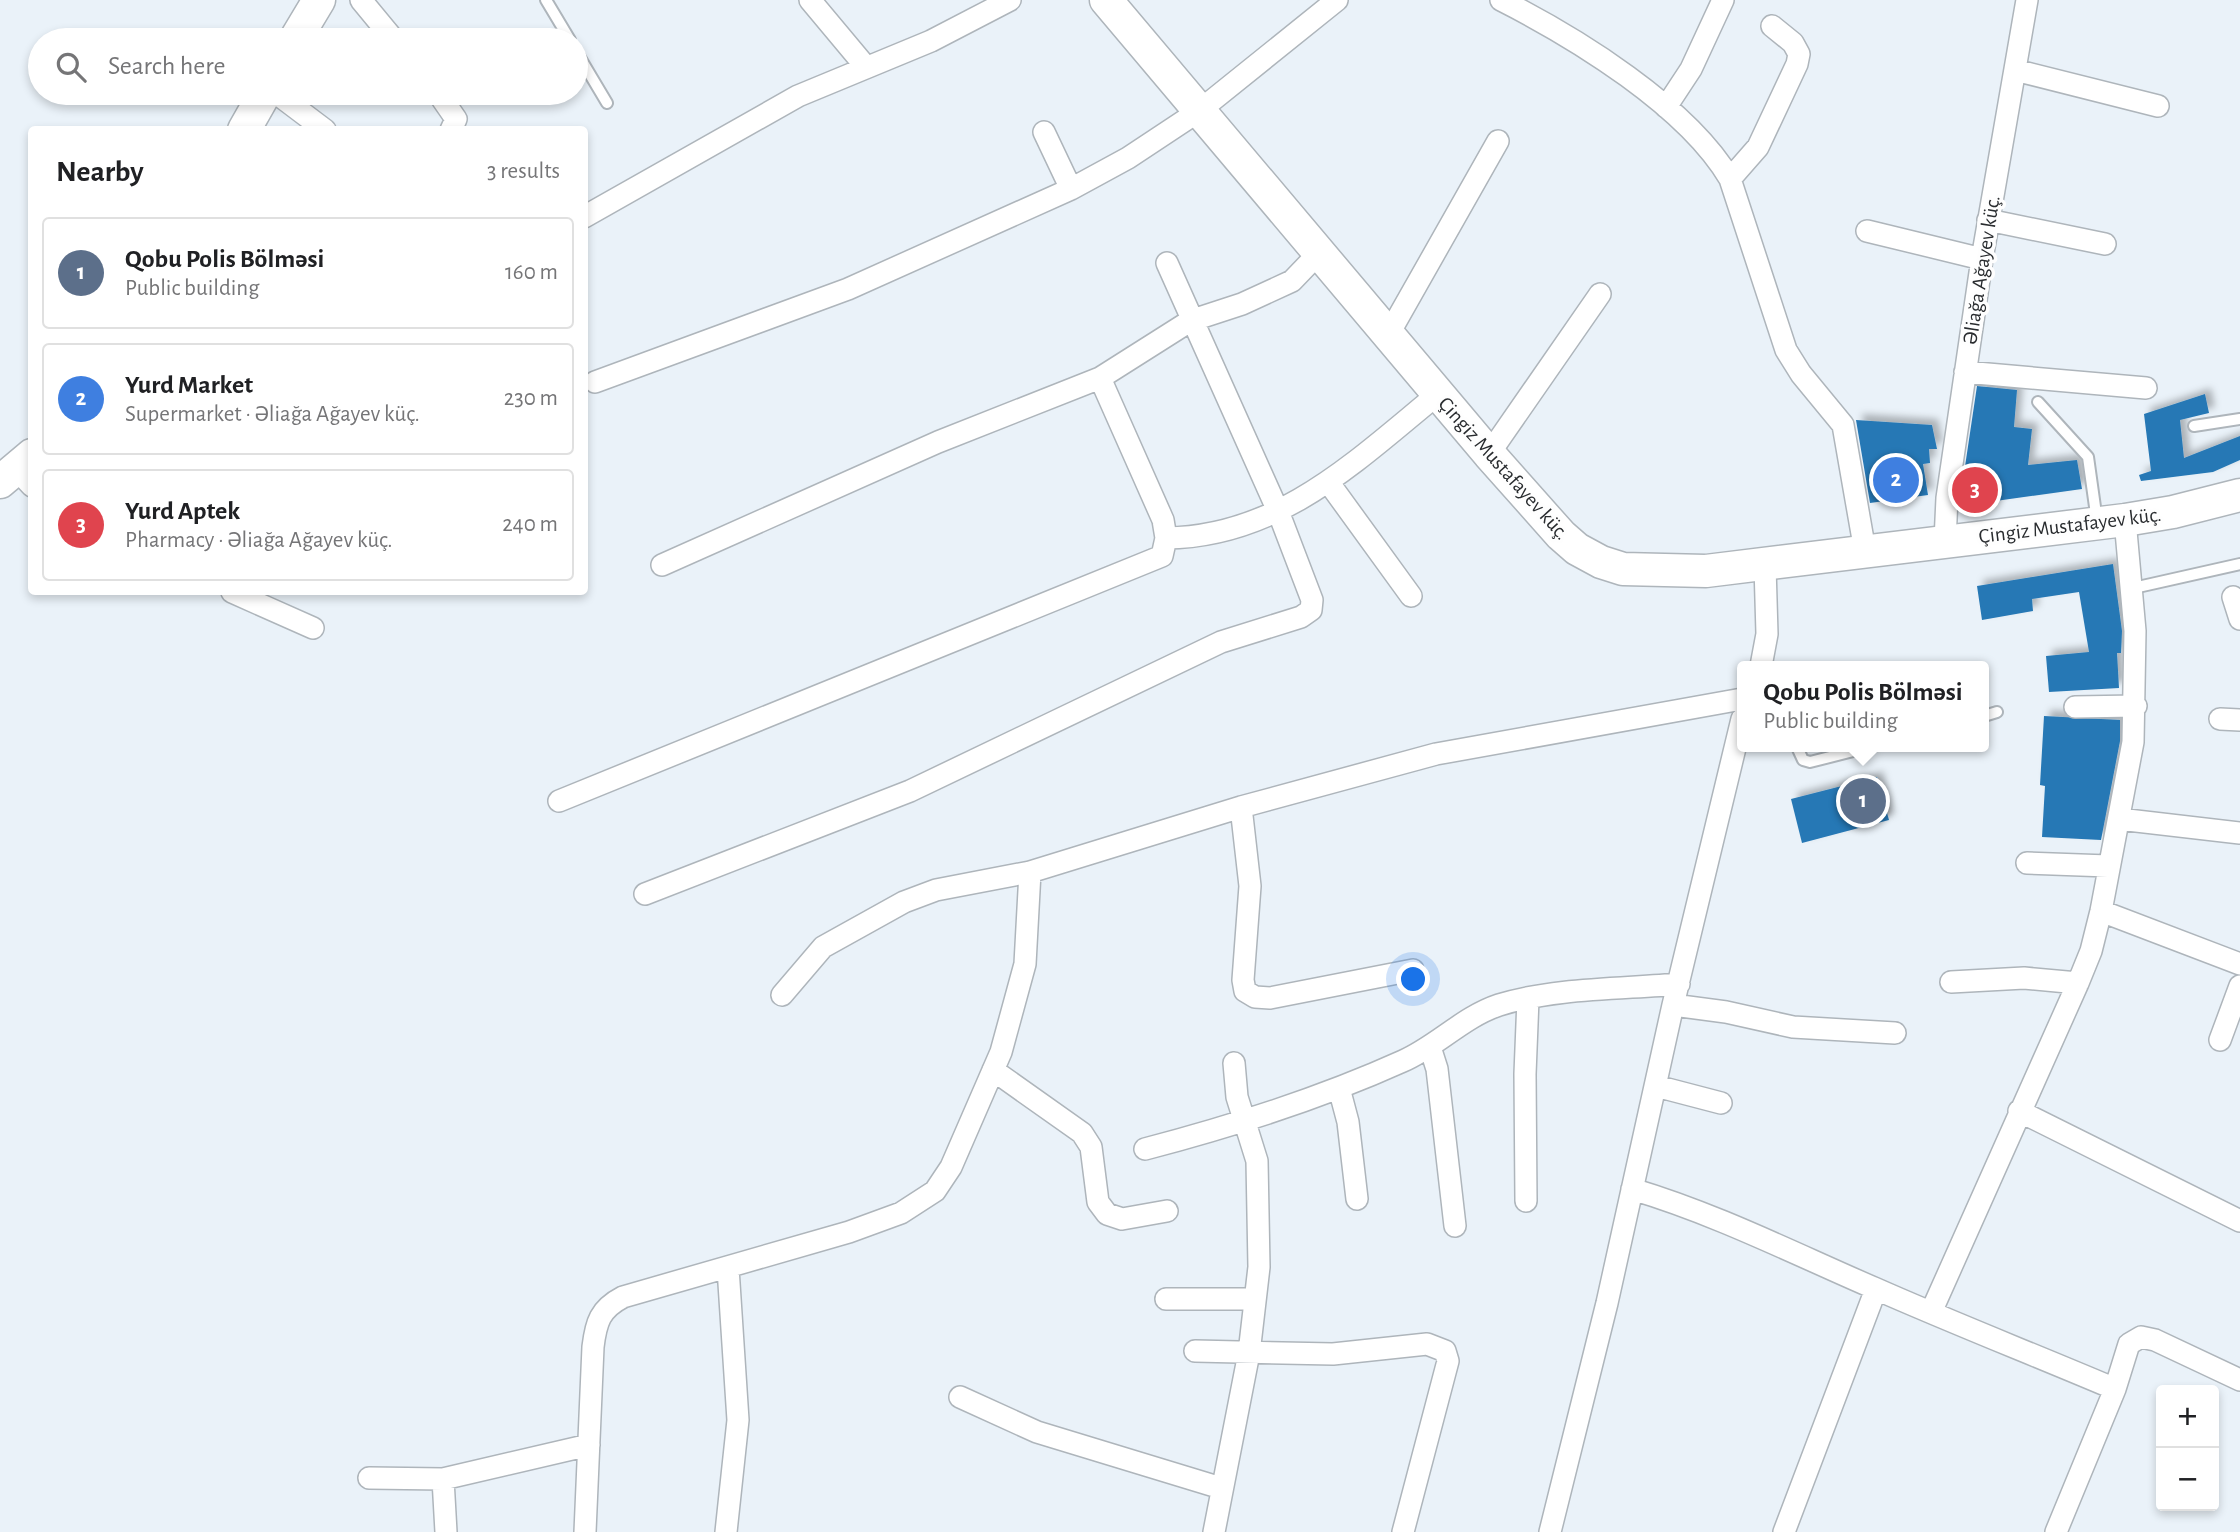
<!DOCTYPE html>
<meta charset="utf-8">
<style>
body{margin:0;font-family:"Alegreya Sans",sans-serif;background:#f6f6f6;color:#202124}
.controls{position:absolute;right:21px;bottom:21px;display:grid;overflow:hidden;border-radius:7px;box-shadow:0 4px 10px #0003}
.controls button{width:63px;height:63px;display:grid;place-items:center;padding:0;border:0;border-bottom:2px solid #e0e0e0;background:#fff;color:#202124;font:35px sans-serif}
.you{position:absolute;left:1414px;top:980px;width:24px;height:24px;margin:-18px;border:5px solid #fff;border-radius:50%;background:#1a73e8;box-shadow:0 0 0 10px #1a73e833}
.badge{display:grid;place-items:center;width:46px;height:46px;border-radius:50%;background:#b45309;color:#fff;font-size:23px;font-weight:700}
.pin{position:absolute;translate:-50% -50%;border:4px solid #fff;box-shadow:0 2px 7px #0006}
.popup{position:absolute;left:1737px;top:661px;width:252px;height:91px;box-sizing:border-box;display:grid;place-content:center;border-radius:7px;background:#fff;filter:drop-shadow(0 2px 5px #0005);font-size:23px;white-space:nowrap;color:#757577}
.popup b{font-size:26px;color:#202124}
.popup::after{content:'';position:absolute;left:50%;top:100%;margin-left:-14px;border:14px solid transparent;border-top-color:#fff}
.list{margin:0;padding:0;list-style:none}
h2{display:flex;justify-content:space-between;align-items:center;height:91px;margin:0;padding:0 28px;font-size:30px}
h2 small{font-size:23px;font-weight:400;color:#757577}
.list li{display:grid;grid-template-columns:46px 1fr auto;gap:21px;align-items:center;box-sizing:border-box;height:112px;margin:0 14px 14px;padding:0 14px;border:2px solid #e0e0e0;border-radius:7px}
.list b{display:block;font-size:26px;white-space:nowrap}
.list p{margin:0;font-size:23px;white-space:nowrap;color:#757577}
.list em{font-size:23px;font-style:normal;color:#757577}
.icon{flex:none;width:38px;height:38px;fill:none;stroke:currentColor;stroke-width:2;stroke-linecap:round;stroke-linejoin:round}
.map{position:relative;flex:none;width:2240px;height:1532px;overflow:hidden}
.search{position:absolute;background:#fff;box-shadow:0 4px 10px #0003;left:28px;top:28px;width:560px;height:77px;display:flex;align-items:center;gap:18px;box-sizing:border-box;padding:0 24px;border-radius:38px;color:#757577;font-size:26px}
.panel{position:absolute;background:#fff;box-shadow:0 4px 10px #0003;left:28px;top:126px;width:560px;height:469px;border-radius:7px}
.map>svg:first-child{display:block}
.building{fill:#2678b5;filter:url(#shadow)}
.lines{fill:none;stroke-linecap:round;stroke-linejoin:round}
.lane-casing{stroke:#aeb5bb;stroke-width:14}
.street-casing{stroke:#aeb5bb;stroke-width:24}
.secondary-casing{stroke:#aeb5bb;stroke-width:35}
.lane{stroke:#fff;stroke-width:10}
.street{stroke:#fff;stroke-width:21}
.secondary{stroke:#fff;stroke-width:32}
.labels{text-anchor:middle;stroke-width:7;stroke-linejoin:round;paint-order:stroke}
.street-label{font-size:21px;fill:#292c2f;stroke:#fefefe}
</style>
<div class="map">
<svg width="2240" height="1532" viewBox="0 0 2240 1532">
<defs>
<filter id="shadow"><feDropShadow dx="6" dy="-6" stdDeviation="3.5" flood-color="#0004"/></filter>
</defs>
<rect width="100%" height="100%" fill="#eaf2f9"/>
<!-- building -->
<path class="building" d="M1977,386L2017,390L2014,427L2032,429L2028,465L2077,460L2082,489L1967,505L1960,500Z
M2205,394L2209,413L2180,420L2184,458L2240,436V460L2213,472L2141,481L2139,475L2151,471L2144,414Z
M1856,420L1932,425L1937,449H1929L1930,463L1923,464L1928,495L1870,503Z
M2113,564L2122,631L2121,653H2117L2119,688L2049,692L2046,656L2089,652L2079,592L2032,599L2033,611L1982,620L1977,586Z
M2044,716L2120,720V741L2101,840L2042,837L2045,786L2040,785Z
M1877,777L1889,820L1802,843L1791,799Z"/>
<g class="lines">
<!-- lane casing -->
<g class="lane-casing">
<path id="lane" d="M546,0L570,40
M576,51L607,103
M2038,402L2088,457L2097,521
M2194,426L2240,419
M2129,589L2240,564
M1984,716L1997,712
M1797,747L1803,760L1810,762L1869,747"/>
</g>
<!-- street casing -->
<g class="street-casing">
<path id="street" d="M361,0L394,40
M810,0L866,67
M1501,0C1576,38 1687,106 1730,179L1786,350L1801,374L1843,425L1865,551
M2015,70L2158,106
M276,93L325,130
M438,93L456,119L451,130
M1666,107L1691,69L1723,0
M1044,132L1071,189
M1730,179L1758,147L1797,64L1799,54L1793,43L1772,26
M584,217L798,96L931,41L1010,0
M1988,220L2105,244
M1867,231L1982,259
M1387,337L1498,141
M1965,372L2146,388
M1100,378L1163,520L1166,538
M595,382L848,289L1071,189L1128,158L1199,111L1337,0
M1489,454L1600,294
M16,469L32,486
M1329,483L1411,596
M1945,541L1947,498L1982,259L2027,0
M662,565L938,442L1100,378L1190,321L1242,304L1292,281L1318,254
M232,592L313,628
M2233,597L2240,619
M1761,666L1767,634L1765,566
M2075,707L2136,706
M2220,719L2240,720
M559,801L1162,556L1166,538C1279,537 1356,461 1438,394
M1241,807L1250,886L1243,980L1245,991L1255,997L1270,998L1413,970
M2119,819L2240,833
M2027,863L2108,866
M645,894L910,791L1221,642L1301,617L1311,610L1312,600L1278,511L1167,263
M2101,911L2240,964
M1951,982L2024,978L2078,983
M782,995L823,947L904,902L936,890L1030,872L1241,807L1436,754L1742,699
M1673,1005L1726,1012L1793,1027L1895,1033
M2220,1040L2240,986
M1430,1047L1437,1069L1455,1226
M993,1070L1082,1133L1091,1147L1098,1202L1107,1214L1122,1219L1167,1211
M1656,1086L1721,1103
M1339,1088L1348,1122L1357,1199
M2019,1111L2240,1221
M1145,1149C1233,1126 1319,1099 1403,1061C1437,1046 1463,1017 1499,1005C1553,988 1622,989 1679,984
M1632,1189C1716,1214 1793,1253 1874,1288C1953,1323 2035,1355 2115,1389
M1526,1201L1525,1074L1528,999
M1166,1299H1255
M1932,1310L2078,983L2091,951L2101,911L2133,742L2135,631L2125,520
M1195,1351L1333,1354L1427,1344L1445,1351L1448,1361L1403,1532
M960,1397L1037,1432L1221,1488
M369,1478L443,1479L589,1445
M443,1479L446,1532
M585,1532L593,1347C596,1322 600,1309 623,1297L849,1232L901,1213L935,1191L951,1167L1001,1052L1025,964L1030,872
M726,1532L738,1420L728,1268
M1214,1532L1249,1353L1259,1267L1257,1161L1237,1097L1234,1063
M1550,1532L1607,1303L1673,1005L1742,719
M1784,1532L1876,1289
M2056,1532L2115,1389L2129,1344L2141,1337L2155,1340L2240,1380"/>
</g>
<!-- secondary casing -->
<g class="secondary-casing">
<path id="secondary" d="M1106,0L1489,454L1561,535L1577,549L1601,562L1623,569L1706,571L2125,520L2173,512L2240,495
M295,40L319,0
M244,130L265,93
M0,482L32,455"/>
</g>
<!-- lane -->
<use href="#lane" class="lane"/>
<!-- street -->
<use href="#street" class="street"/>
<!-- secondary -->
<use href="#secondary" class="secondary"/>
</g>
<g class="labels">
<!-- street labels -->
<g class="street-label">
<text transform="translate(1981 270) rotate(-81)" y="7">Əliağa Ağayev küç.</text>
<text transform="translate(1504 468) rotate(48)" y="7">Çingiz Mustafayev küç.</text>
<text transform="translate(2070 525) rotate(-7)" y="7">Çingiz Mustafayev küç.</text>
</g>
</g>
</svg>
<div class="controls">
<button>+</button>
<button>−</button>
</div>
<div class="you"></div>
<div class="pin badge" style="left:1863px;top:801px;background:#5c6f8a">1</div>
<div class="popup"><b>Qobu Polis Bölməsi</b>Public building</div>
<div class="pin badge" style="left:1896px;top:480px;background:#3f7fe0">2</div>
<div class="pin badge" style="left:1975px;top:490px;background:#e0444e">3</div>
<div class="search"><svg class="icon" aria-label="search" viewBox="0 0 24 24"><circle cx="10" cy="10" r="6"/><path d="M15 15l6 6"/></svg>Search here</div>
<section class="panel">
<h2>Nearby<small>3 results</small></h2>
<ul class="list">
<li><span class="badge" style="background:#5c6f8a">1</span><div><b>Qobu Polis Bölməsi</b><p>Public building</p></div><em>160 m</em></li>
<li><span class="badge" style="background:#3f7fe0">2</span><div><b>Yurd Market</b><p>Supermarket · Əliağa Ağayev küç.</p></div><em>230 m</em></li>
<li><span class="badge" style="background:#e0444e">3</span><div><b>Yurd Aptek</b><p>Pharmacy · Əliağa Ağayev küç.</p></div><em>240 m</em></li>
</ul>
</section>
</div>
